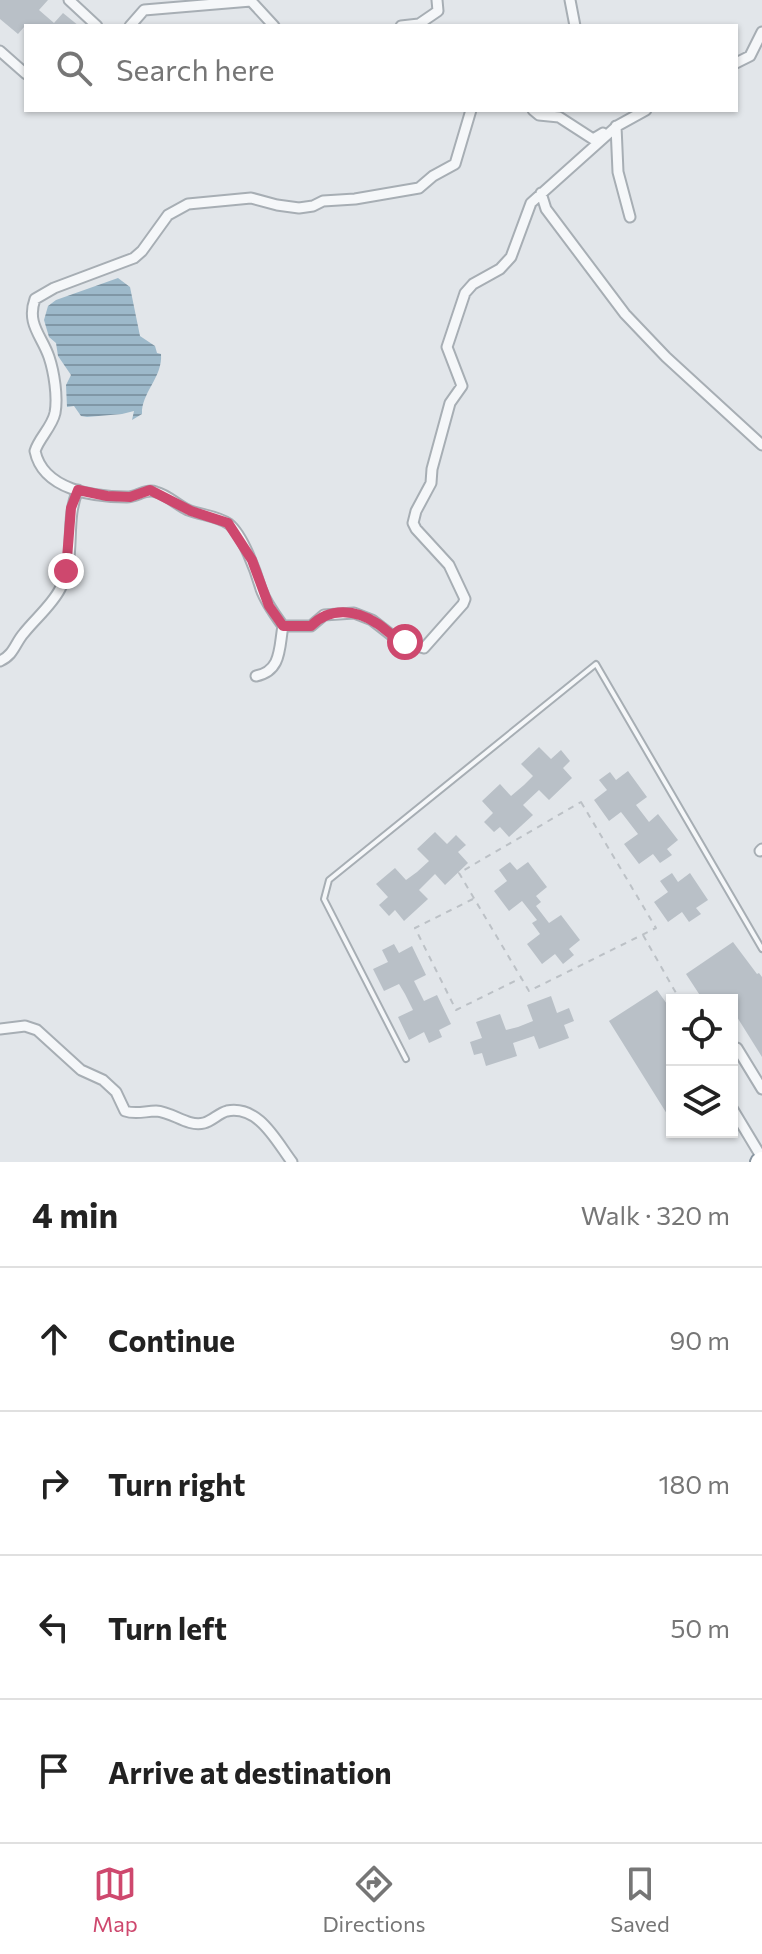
<!DOCTYPE html>
<meta charset="utf-8">
<style>
body{margin:0;font-family:Commissioner,sans-serif;background:#f2f2f2;color:#222}
.controls{position:absolute;right:24px;bottom:24px;display:grid;overflow:hidden;border-radius:0px;box-shadow:0 2px 6px #0004}
.controls button{width:72px;height:72px;display:grid;place-items:center;padding:0;border:0;border-bottom:2px solid #e0e0e0;background:#fff;color:#222;font:40px sans-serif}
.stop{position:absolute;width:24px;height:24px;margin:-18px;border:6px solid #ce486e;border-radius:50%;background:#fff}
.stop.end{background:#ce486e;border-color:#fff;box-shadow:0 2px 8px #0008}
.list{margin:0;padding:0;list-style:none}
h2{display:flex;justify-content:space-between;align-items:center;height:104px;margin:0;padding:0 32px;font-size:34px}
h2 small{font-size:26px;font-weight:400;color:#767676}
.list li{display:grid;grid-template-columns:52px 1fr auto;gap:24px;align-items:center;box-sizing:border-box;height:144px;padding:0 32px;border-top:2px solid #e0e0e0}
.list b{display:block;font-size:30px;white-space:nowrap}
.list em{font-size:26px;font-style:normal;color:#767676}
.icon{flex:none;width:44px;height:44px;fill:none;stroke:currentColor;stroke-width:2;stroke-linecap:round;stroke-linejoin:round}
.map{position:relative;flex:none;width:762px;height:1162px;overflow:hidden}
.search{position:absolute;background:#fff;box-shadow:0 2px 6px #0004;left:24px;right:24px;top:24px;height:88px;display:flex;align-items:center;gap:20px;box-sizing:border-box;padding:0 28px;border-radius:0px;color:#767676;font-size:30px}
.sheet{height:680px;background:#fff}
nav{display:flex;justify-content:space-around;align-items:center;box-sizing:border-box;height:112px;border-top:2px solid #e0e0e0;background:#fff;font-size:22px;color:#767676}
nav a{display:grid;justify-items:center;gap:4px}
nav .on{color:#ce486e}
.map>svg:first-child{display:block}
.water{fill:url(#water-rules)}
.building{fill:#b9c0c7}
.lines{fill:none;stroke-linecap:round;stroke-linejoin:round}
.lane-casing{stroke:#a7aeb4;stroke-width:8}
.street-casing{stroke:#a7aeb4;stroke-width:13}
.highway-casing{stroke:#8996a1;stroke-width:20}
.path{stroke:#bcc1c6;stroke-width:2;stroke-dasharray:6 6;stroke-linecap:butt}
.lane{stroke:#f5f7f9;stroke-width:4}
.street{stroke:#f5f7f9;stroke-width:9}
.highway{stroke:#fff;stroke-width:16}
.route{stroke:#ce486e;stroke-width:10}
</style>
<div class="map">
<svg width="762" height="1162" viewBox="0 0 762 1162">
<defs>
<pattern id="water-rules" width="6" height="5" patternUnits="userSpaceOnUse" patternTransform="scale(2)"><rect width="6" height="5" fill="#9db9ca"/><path d="M0 2.5h6" fill="none" stroke="#8097a6"/></pattern>
</defs>
<rect width="100%" height="100%" fill="#e2e6ea"/>
<!-- water -->
<path class="water" d="M118,278L130,287L140,336L155,346L157,353L161,354C163,377 141,393 142,414L132,420L134,411L122,414L87,417L81,416L74,406L67,407L66,385L71,375L58,356L56,343L49,337L44,320L48,306L56,300Z"/>
<!-- building -->
<path class="building" d="M0,0H48L39,10L54,23L63,13L79,26H25L18,34L0,19Z
M539,747L551,759L561,750L570,761L563,768L572,778L549,800L539,790L523,805L533,815L509,837L500,827L494,832L484,822L493,813L482,801L500,784L511,796L524,785L533,776L521,764Z
M628,771L647,797L636,805L649,822L658,814L678,840L667,849L672,855L660,863L653,854L639,864L624,844L638,834L621,812L609,821L594,800L607,790L599,780L610,772L616,780Z
M435,832L447,844L456,835L466,845L458,852L468,863L445,885L435,874L419,890L428,899L404,921L395,910L389,916L379,905L388,897L376,884L395,868L406,880L417,872L429,861L417,849Z
M510,862L517,870L528,862L547,887L536,896L541,902L536,906L549,923L561,915L580,940L569,949L574,955L563,964L555,954L542,964L527,944L540,934L532,923L537,920L522,901L509,911L494,891L507,881L499,870Z
M672,873L678,882L690,873L708,900L696,908L701,914L689,922L682,912L668,922L654,902L668,892L660,881Z
M733,942L757,974L759,973L762,977V1057L732,1009V1000H703L686,974Z
M394,944L399,953L412,946L426,975L414,981L424,1001L437,995L451,1024L439,1030L442,1037L429,1043L424,1032L409,1040L398,1017L413,1010L405,994L399,984L384,991L373,969L388,962L382,950Z
M657,990L672,1011V1122L609,1021Z
M551,996L557,1013L569,1008L574,1021L564,1025L569,1038L539,1049L534,1036L513,1043L517,1056L486,1066L482,1053L474,1055L470,1042L482,1038L476,1022L500,1014L506,1030L518,1027L533,1021L527,1005Z"/>
<g class="lines">
<!-- lane casing -->
<g class="lane-casing">
<path id="lane" d="M406,1059L324,899L329,880L596,664L762,949"/>
</g>
<!-- street casing -->
<g class="street-casing">
<path id="street" d="M69,0L97,26
M570,0L575,26
M130,26L144,10L251,1L274,26
M401,26L419,24L438,11L437,0
M0,51L26,74
M736,63L750,56L762,32
M533,110L539,115L559,117L593,139L603,133
M616,126L618,172L630,217
M541,193L546,209L625,314L666,357L762,445
M283,626C275,615 266,603 261,589C256,572 243,535 229,524C218,516 201,515 188,510C177,505 168,495 156,492C146,488 137,497 127,497C94,497 43,490 35,451C39,438 52,427 55,413C58,397 54,372 49,357C42,336 26,324 35,299L54,288L134,258L142,251L168,215L188,204L251,198L277,205L299,208L313,206L323,201L355,199L419,188L433,176L455,164L471,110
M0,661C14,655 15,643 24,633C35,619 52,605 60,589C77,559 64,521 78,490
M256,676C282,671 279,647 283,626H311L324,615L354,613L372,620L399,641L424,648L463,604L465,599L449,565L416,529L413,523L416,511L431,483L432,469L450,403L462,386L447,347L465,293L473,284L500,269L511,257L531,203L617,126L646,110
M760,851L762,849
M0,1029L25,1026L37,1030L81,1070L103,1080L116,1092L125,1111C136,1115 145,1111 156,1111C173,1112 187,1127 204,1123C212,1121 219,1113 227,1111C259,1105 276,1141 292,1162
M732,1051L737,1048L762,1089
M732,1108L762,1158"/>
</g>
<!-- highway casing -->
<g class="highway-casing">
<path id="highway" d="M759,1162L762,1160"/>
</g>
<!-- path -->
<path class="path" d="M581,802L656,928L529,991L459,873Z
M473,899L415,928L456,1010L521,978
M643,935L680,1000"/>
<!-- lane -->
<use href="#lane" class="lane"/>
<!-- street -->
<use href="#street" class="street"/>
<!-- highway -->
<use href="#highway" class="highway"/>
</g>
<g class="lines">
<!-- route -->
<path class="route" d="M66,571L71,508L78,490L107,496L130,497L150,490L191,511L228,523L252,560L269,606L283,626H311C329,607 356,609 378,624C387,630 394,639 405,642"/>
</g>
</svg>
<div class="controls">
<button><svg class="icon" aria-label="locate" viewBox="0 0 24 24"><circle cx="12" cy="12" r="6"/><path d="M12 2v4M12 18v4M2 12h4M18 12h4"/></svg></button>
<button><svg class="icon" aria-label="layers" viewBox="0 0 24 24"><path d="M12 4l9 5-9 5-9-5zM3 14l9 5 9-5"/></svg></button>
</div>
<div class="stop" style="left:405px;top:642px"></div>
<div class="stop end" style="left:66px;top:571px"></div>
<div class="search"><svg class="icon" aria-label="search" viewBox="0 0 24 24"><circle cx="10" cy="10" r="6"/><path d="M15 15l6 6"/></svg>Search here</div>
</div>
<section class="sheet">
<h2>4 min<small>Walk · 320 m</small></h2>
<ul class="list">
<li><svg class="icon" aria-label="ahead" viewBox="0 0 24 24"><path d="M12 20V5M6 11l6-6 6 6"/></svg><div><b>Continue</b></div><em>90 m</em></li>
<li><svg class="icon" aria-label="right" viewBox="0 0 24 24"><path d="M7 20v-9h11M14 6l5 5-5 5"/></svg><div><b>Turn right</b></div><em>180 m</em></li>
<li><svg class="icon" aria-label="left" viewBox="0 0 24 24"><path d="M17 20v-9H6M10 6l-5 5 5 5"/></svg><div><b>Turn left</b></div><em>50 m</em></li>
<li><svg class="icon" aria-label="arrive" viewBox="0 0 24 24"><path d="M6 21V4h12l-3 4 3 4H6"/></svg><div><b>Arrive at destination</b></div></li>
</ul>
</section>
<nav>
<a class="on"><svg class="icon" aria-label="map" viewBox="0 0 24 24"><path d="M3 6l6-2 6 2 6-2v14l-6 2-6-2-6 2zM9 4v14M15 6v14"/></svg>Map</a>
<a><svg class="icon" aria-label="directions" viewBox="0 0 24 24"><path d="M12 3l9 9-9 9-9-9zM9 14v-3h6M13 9l2 2-2 2"/></svg>Directions</a>
<a><svg class="icon" aria-label="saved" viewBox="0 0 24 24"><path d="M7 4h10v16l-5-4-5 4z"/></svg>Saved</a>
</nav>
